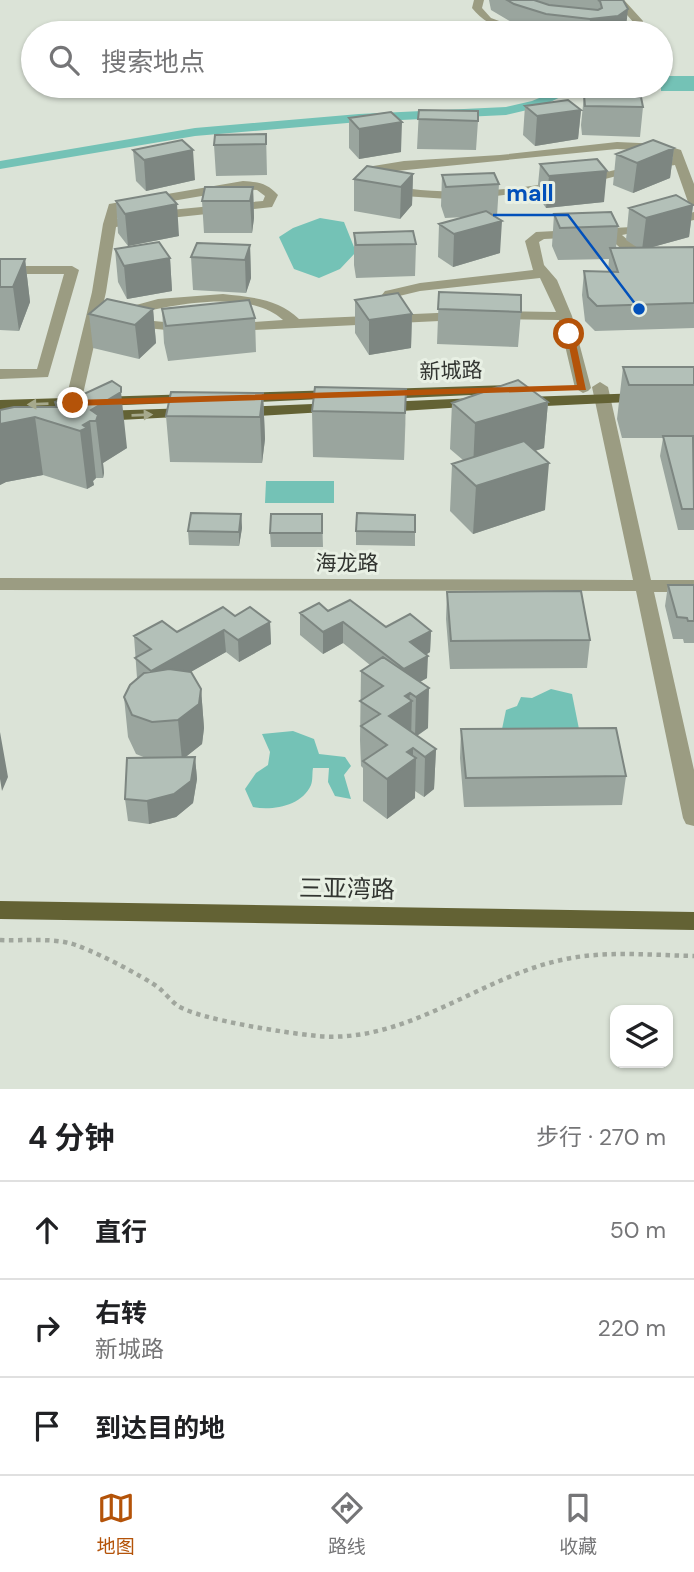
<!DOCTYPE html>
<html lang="zh">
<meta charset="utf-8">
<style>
body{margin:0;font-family:"DM Sans","Noto Sans SC",sans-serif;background:#f2f2f2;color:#202124}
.controls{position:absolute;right:21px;bottom:21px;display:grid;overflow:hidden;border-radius:14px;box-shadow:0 2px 5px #0004}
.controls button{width:63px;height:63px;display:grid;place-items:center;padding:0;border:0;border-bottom:2px solid #e0e0e0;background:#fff;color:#202124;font:35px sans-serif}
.stop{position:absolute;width:21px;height:21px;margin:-16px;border:5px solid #b45309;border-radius:50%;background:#fff}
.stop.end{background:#b45309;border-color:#fff;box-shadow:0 2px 7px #0008}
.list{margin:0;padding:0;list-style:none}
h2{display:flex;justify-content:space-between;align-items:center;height:91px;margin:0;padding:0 28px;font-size:30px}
h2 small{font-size:23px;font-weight:400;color:#757577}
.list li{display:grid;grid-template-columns:46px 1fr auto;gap:21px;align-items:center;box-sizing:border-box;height:98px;padding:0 28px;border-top:2px solid #e0e0e0}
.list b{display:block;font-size:26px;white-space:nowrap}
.list p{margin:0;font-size:23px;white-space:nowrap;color:#757577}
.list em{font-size:23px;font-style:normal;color:#757577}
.icon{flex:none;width:38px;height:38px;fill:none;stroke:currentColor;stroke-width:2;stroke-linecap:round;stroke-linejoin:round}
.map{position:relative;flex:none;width:694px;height:1089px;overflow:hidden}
.search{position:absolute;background:#fff;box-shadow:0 2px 5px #0004;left:21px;right:21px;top:21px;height:77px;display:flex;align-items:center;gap:18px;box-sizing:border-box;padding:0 24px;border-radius:38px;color:#757577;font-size:26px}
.sheet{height:385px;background:#fff}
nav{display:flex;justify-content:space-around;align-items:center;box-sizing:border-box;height:98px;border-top:2px solid #e0e0e0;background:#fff;font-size:19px;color:#757577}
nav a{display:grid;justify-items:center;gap:4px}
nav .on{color:#b45309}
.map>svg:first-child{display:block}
.water{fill:#74c2b6}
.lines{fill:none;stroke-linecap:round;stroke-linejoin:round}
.canal{fill:#74c2b6;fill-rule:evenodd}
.path{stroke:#a0a69d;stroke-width:4.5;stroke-dasharray:4.5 4.5;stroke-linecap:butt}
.minor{fill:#9b9c82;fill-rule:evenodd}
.major{fill:#636234;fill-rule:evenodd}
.wall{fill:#9aa59e}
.shaded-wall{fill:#7d8681}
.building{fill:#b3c0b8;stroke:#7d8681;stroke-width:2}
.oneway{fill:#a6a98c}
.route{fill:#b45309}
.labels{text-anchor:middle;stroke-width:6;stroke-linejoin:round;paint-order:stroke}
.street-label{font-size:21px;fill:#323531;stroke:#e8f0e4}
.near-street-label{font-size:24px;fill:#323531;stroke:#e8f0e4}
.leader{fill:none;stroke:#0250ba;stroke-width:2.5}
.callout-dot{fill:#0250ba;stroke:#e8f0e4;stroke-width:2.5}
.callout-label{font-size:23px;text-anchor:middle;font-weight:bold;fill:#0250ba;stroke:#e8f0e4;stroke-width:6;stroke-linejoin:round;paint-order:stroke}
</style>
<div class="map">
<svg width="694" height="1089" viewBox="0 0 694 1089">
<rect width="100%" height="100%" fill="#dbe3d7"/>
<!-- water -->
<path class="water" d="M661,76H694V91H661Z
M320,218L344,222L356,252L340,269L319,278L294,269L279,237L293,228Z
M266,481H334V503H265Z
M551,689L572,694L580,734L502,729L506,710L517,706L521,697L532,698Z
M293,731L314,739L319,754L345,757L351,766L344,775L351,799L335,796L328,782L329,768H313C312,773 313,780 311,785C302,806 272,811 253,807L245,789L256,773L268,765L270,752L262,734Z"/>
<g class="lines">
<!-- canal -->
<path class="canal" d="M568,86H583L540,107L506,115L359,122L195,136L0,169V161L195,128L359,114L506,107L532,101Z"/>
<!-- path -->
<path class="path" d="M0,940C22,941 48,938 69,943C87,947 143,976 159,988C165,993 171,1001 178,1006C201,1020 287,1033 317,1036C405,1044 476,980 557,961C601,950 649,955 694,956"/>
<!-- minor -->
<path class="minor" d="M474,0H484L482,8L491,18L532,33C509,34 486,26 472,8Z
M614,0H624L643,21L641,33H631L634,23Z
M617,142L661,144L681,150L694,184V206L688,202L675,165L636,171L578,186L463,200L389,195L359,182L367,167L404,161L500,155ZM617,149L659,151L672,155L673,158C641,163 610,172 579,178C523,190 425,200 372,180L376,173Z
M243,181C258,182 267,183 278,195L272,207L160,219L116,227L106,292L81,403L78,406H68L65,403L92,292L103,224L109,204ZM243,189L257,190L265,196L263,201L160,211L117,219L119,210Z
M694,212V220L622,235C646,257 663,254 694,255V263L650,261L628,255L607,236L544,239L539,242L544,265L557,280L572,316L591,388L588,391L583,393L575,388L559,320L498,319L491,315L498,311L556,312L540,278L420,291L395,297L382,313L377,314L370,310L385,291L390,290L420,283L533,270L525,241L536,232L632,227Z
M0,266H72L79,270L48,377L0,379V369H37L64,274H0Z
M223,294C251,297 279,299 299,319L460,312L467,316L460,320L232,331L227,330L225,327L227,324L283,320C247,287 166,306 123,317L116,313L118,310L158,299Z
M131,319L187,324L194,328L187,332L126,326L124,323Z
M600,382L608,387L651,580H694V592H654L694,770V826L686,824L683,818L636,591L0,590V578L633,580L592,387Z"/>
<!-- major -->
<path class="major" d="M512,385L517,387L520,390L517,393L383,399L375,394L383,389Z
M337,390L342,392L345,395L342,398L239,403L231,398L239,393Z
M644,393L649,395L652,398L649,401L525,407L517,402L525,397Z
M194,394L199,396L202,399L199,402L0,410V400Z
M476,398L481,400L484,403L481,406L385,412L377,407L385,402Z
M336,403L341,405L344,408L341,411L241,417L233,412L241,407Z
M189,408L195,410L197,413L195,416L101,421L93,416L101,411Z
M0,901L694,912V930L0,919Z"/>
</g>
<!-- wall -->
<path class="wall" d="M489,0H623L626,28L619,33H544L513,23L491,10Z
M584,95L643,107L640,137L582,135L581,125Z
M525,106L581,110L578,139L535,146L523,135Z
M419,110L478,121L476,150L417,149Z
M349,118L401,152L359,159L349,148Z
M266,134L267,175L216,176L214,145Z
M674,148L670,178L633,193L613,185L616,154Z
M133,150L195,180L146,191L136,181Z
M540,164L604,202L546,208L537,195Z
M413,174L412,205L400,219L354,211V179Z
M442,175L499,184L497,216H494L500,253L453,267L438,257L439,224L465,217L445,218L441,206Z
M253,187L254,218L252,233H204L202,201Z
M116,201L179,236L128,246L118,233Z
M693,205L689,237L652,247H694V328L595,331L585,321L582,295L584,271L608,272L609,259L558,260L552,246L554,214L618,226L616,248H638L626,240L629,208Z
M354,233L416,244L415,276L356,278L354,265Z
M250,245L251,278L246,293L193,290L191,257Z
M115,249L170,258L172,291L127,299L118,282Z
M0,259H25L30,302L19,331L0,330Z
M439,292L521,312L518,347L437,344Z
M355,300L412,314L411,348L369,355L355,333Z
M153,309L156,343L139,359L93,348L89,314Z
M162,309L255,318L256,352L168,361L164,343Z
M623,367H694V530H678L660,456L663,438H622L617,419Z
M406,389L404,460L313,457L312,411Z
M77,393L127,448L103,463L104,473L103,478H96L93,481L94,485L87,489L43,475L6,482L0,485V410L56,407L55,402Z
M263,393L265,439L262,463L170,462L166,416Z
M548,402L544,448L535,451L545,510L473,534L450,511L452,464L463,460L450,449L452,403Z
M241,514L242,528L239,546L189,545L188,531Z
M322,514L323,547H271L270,533Z
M415,515V546L356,545V531Z
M668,585H694V643H684L683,639H673L665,606Z
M447,592L590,640L587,668L450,669L446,619Z
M328,611L386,627L431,631L430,652L426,655L427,678L420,682L428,728L417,736L436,749L434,789L424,797L415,791V798L387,819L363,801V768L361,766L360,740L361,671L370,665L343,643L323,654L300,635V613Z
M235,616L270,622L271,644L239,662L226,652L190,672L201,689L204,728L202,744L185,757H195L197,779L193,803L176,817L149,824L128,821L125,799L146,758L136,754L128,737L124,697L137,678L134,636L177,632Z
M461,729L626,776L622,805L464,807L460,758Z"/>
<!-- shaded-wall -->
<path class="shaded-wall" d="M628,9L626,28L619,33H589L590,19Z
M581,110L578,139L535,146L537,116Z
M402,122L401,152L359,159V129Z
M674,148L670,178L633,193L637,163Z
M193,150L195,180L146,191L144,160Z
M607,171L604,202L546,208L549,176Z
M413,174L412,205L400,219L401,187Z
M253,187L254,218L252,233L250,201Z
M177,204L179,236L128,246L125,214Z
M693,205L689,237L642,250L646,218Z
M502,221L500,253L453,267L454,234Z
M250,245L251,278L246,293L245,260Z
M170,258L172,291L127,299L124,266Z
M25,259L30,302L19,331L13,287Z
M153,309L156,343L139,359L135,325Z
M412,314L411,348L369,355V320Z
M406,389L405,435L404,460Z
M121,392L127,448L103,463L104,473L103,478L96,421L91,410Z
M263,393L265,439L262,463L260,417Z
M548,402L544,448L473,469L475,423Z
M35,417L43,475L6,482L0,485V424Z
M90,421L96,478L93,481L94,485L87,489L80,431L83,425Z
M549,463L545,510L473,534L476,486Z
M241,514L242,528L239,546V532Z
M270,622L271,644L239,662L238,640Z
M343,622V643L323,654V632Z
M224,630L226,652L154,693L151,671Z
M431,631L430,652L409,664L410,642Z
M428,656L427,678L403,691L404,669Z
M429,688L428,728L415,737L416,697Z
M201,689L204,728L202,744L182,760L178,720Z
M410,693L409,703L412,701L411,740L389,716L405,696Z
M0,732L8,777L2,791L0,779Z
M413,748V761L416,758L415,798L387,819V779L407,752Z
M436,749L434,789L424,797L425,757Z
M195,757L197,779L193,803L176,817L149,824L147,801Z"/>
<!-- building -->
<path class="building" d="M507,0H534L549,5L598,10L602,8L600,1L598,0H623L628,9L618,16L590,19L546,14L514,4Z
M584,95L641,97L643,107L585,106Z
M568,100L581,110L537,116L525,106Z
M419,110L478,111V121L418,119Z
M391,112L402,122L359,129L349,118Z
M266,134V144L214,145L215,135Z
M182,140L193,150L144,160L133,150Z
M653,140L674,148L637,163L616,154Z
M597,159L607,171L549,176L540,164Z
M367,166L413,174L401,187L354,179Z
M494,173L499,184L446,187L442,175Z
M205,187H253L250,201H202Z
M166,192L177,204L125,214L116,201Z
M676,195L693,205L646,218L629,208Z
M486,211L502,221L454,234L439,224Z
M611,212L618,226L560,228L554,214Z
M413,231L416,244L356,245L354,233Z
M159,242L170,258L124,266L115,249Z
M197,243L250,245L245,260L191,257Z
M694,247V303L597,306L588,297L584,271L618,272L610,248Z
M0,259H25L13,287H0Z
M439,292L521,295V312L438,309Z
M398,293L412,314L369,320L355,300Z
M107,299L153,309L135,325L89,314Z
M249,300L255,318L166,326L162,309Z
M623,367H694V385H629Z
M518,380L548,402L475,423L452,403Z
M112,381L121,387V392L91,410L98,415L96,421H90L83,425L87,428L80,431L35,417L0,424V410L14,407H57L55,402L77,393L82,395Z
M315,387L406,389L405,413L312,411Z
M171,392L263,393L260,417L166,416Z
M663,436H693L694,509H682Z
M524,441L549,463L476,486L452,464Z
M191,513L241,514L239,532L188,531Z
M357,513L415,515V532L356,531Z
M271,514H322V533H270Z
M668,585H694V621H688L687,618L677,617Z
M581,591L590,640L451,641L447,592Z
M350,600L386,627L410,614L431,631L410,642L428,656L404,669L343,622L323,632L300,613L319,603L328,611Z
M223,607L235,616L250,607L270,622L238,640L224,630L151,671L135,658L151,649L134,636L162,621L177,632Z
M383,657L429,688L416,697L410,693L405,696L412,701L389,716L436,749L425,757L413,748L407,752L416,758L387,779L363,761L387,745L361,726L380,714L360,701L383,686L361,671Z
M169,669L191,672L201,689L199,704L178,720L152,722L132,715L124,697L130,685L144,673Z
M616,728L626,776L466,778L461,729Z
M195,757L191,781L174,794L147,801L125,799L127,758Z"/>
<!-- one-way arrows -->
<defs><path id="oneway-solid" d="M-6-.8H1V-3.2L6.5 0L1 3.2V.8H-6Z" transform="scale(1.75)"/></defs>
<g class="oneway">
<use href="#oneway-solid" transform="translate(38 404) rotate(178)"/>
<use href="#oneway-solid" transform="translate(142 415) rotate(-2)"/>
</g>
<!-- route -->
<path class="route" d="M566,332L574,334L586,390L73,406L68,403L73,400L577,385Z"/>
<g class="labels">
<!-- street labels -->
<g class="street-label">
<text transform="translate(451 371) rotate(-2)" y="7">新城路</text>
<text x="347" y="570">海龙路</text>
</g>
<!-- near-street labels -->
<g class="near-street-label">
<text transform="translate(347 889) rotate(1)" y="8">三亚湾路</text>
</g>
</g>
<!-- callouts -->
<path class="leader" d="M639 309L568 215H493"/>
<circle class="callout-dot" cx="639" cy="309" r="7"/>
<g class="callout-label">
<text x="530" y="201">mall</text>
</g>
</svg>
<div class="controls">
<button><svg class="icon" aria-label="layers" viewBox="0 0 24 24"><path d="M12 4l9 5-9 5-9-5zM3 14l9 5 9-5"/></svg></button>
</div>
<div class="stop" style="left:569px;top:334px"></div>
<div class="stop end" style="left:73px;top:403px"></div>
<div class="search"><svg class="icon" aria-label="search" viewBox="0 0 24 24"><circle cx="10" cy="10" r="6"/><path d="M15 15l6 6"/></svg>搜索地点</div>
</div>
<section class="sheet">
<h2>4 分钟<small>步行 · 270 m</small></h2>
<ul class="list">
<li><svg class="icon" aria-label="ahead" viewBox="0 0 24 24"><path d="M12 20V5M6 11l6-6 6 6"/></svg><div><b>直行</b></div><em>50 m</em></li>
<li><svg class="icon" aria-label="right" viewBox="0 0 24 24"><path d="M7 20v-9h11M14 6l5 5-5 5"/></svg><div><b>右转</b><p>新城路</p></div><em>220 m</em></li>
<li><svg class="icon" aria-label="arrive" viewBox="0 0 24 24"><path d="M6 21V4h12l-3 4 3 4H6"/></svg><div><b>到达目的地</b></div></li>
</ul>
</section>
<nav>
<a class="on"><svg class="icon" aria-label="map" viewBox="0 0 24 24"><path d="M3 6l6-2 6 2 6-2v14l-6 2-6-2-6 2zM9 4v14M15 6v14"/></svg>地图</a>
<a><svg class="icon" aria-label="directions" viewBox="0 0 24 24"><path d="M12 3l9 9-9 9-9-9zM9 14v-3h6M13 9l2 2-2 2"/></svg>路线</a>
<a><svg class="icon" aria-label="saved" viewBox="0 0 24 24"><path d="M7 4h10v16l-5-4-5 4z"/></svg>收藏</a>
</nav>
